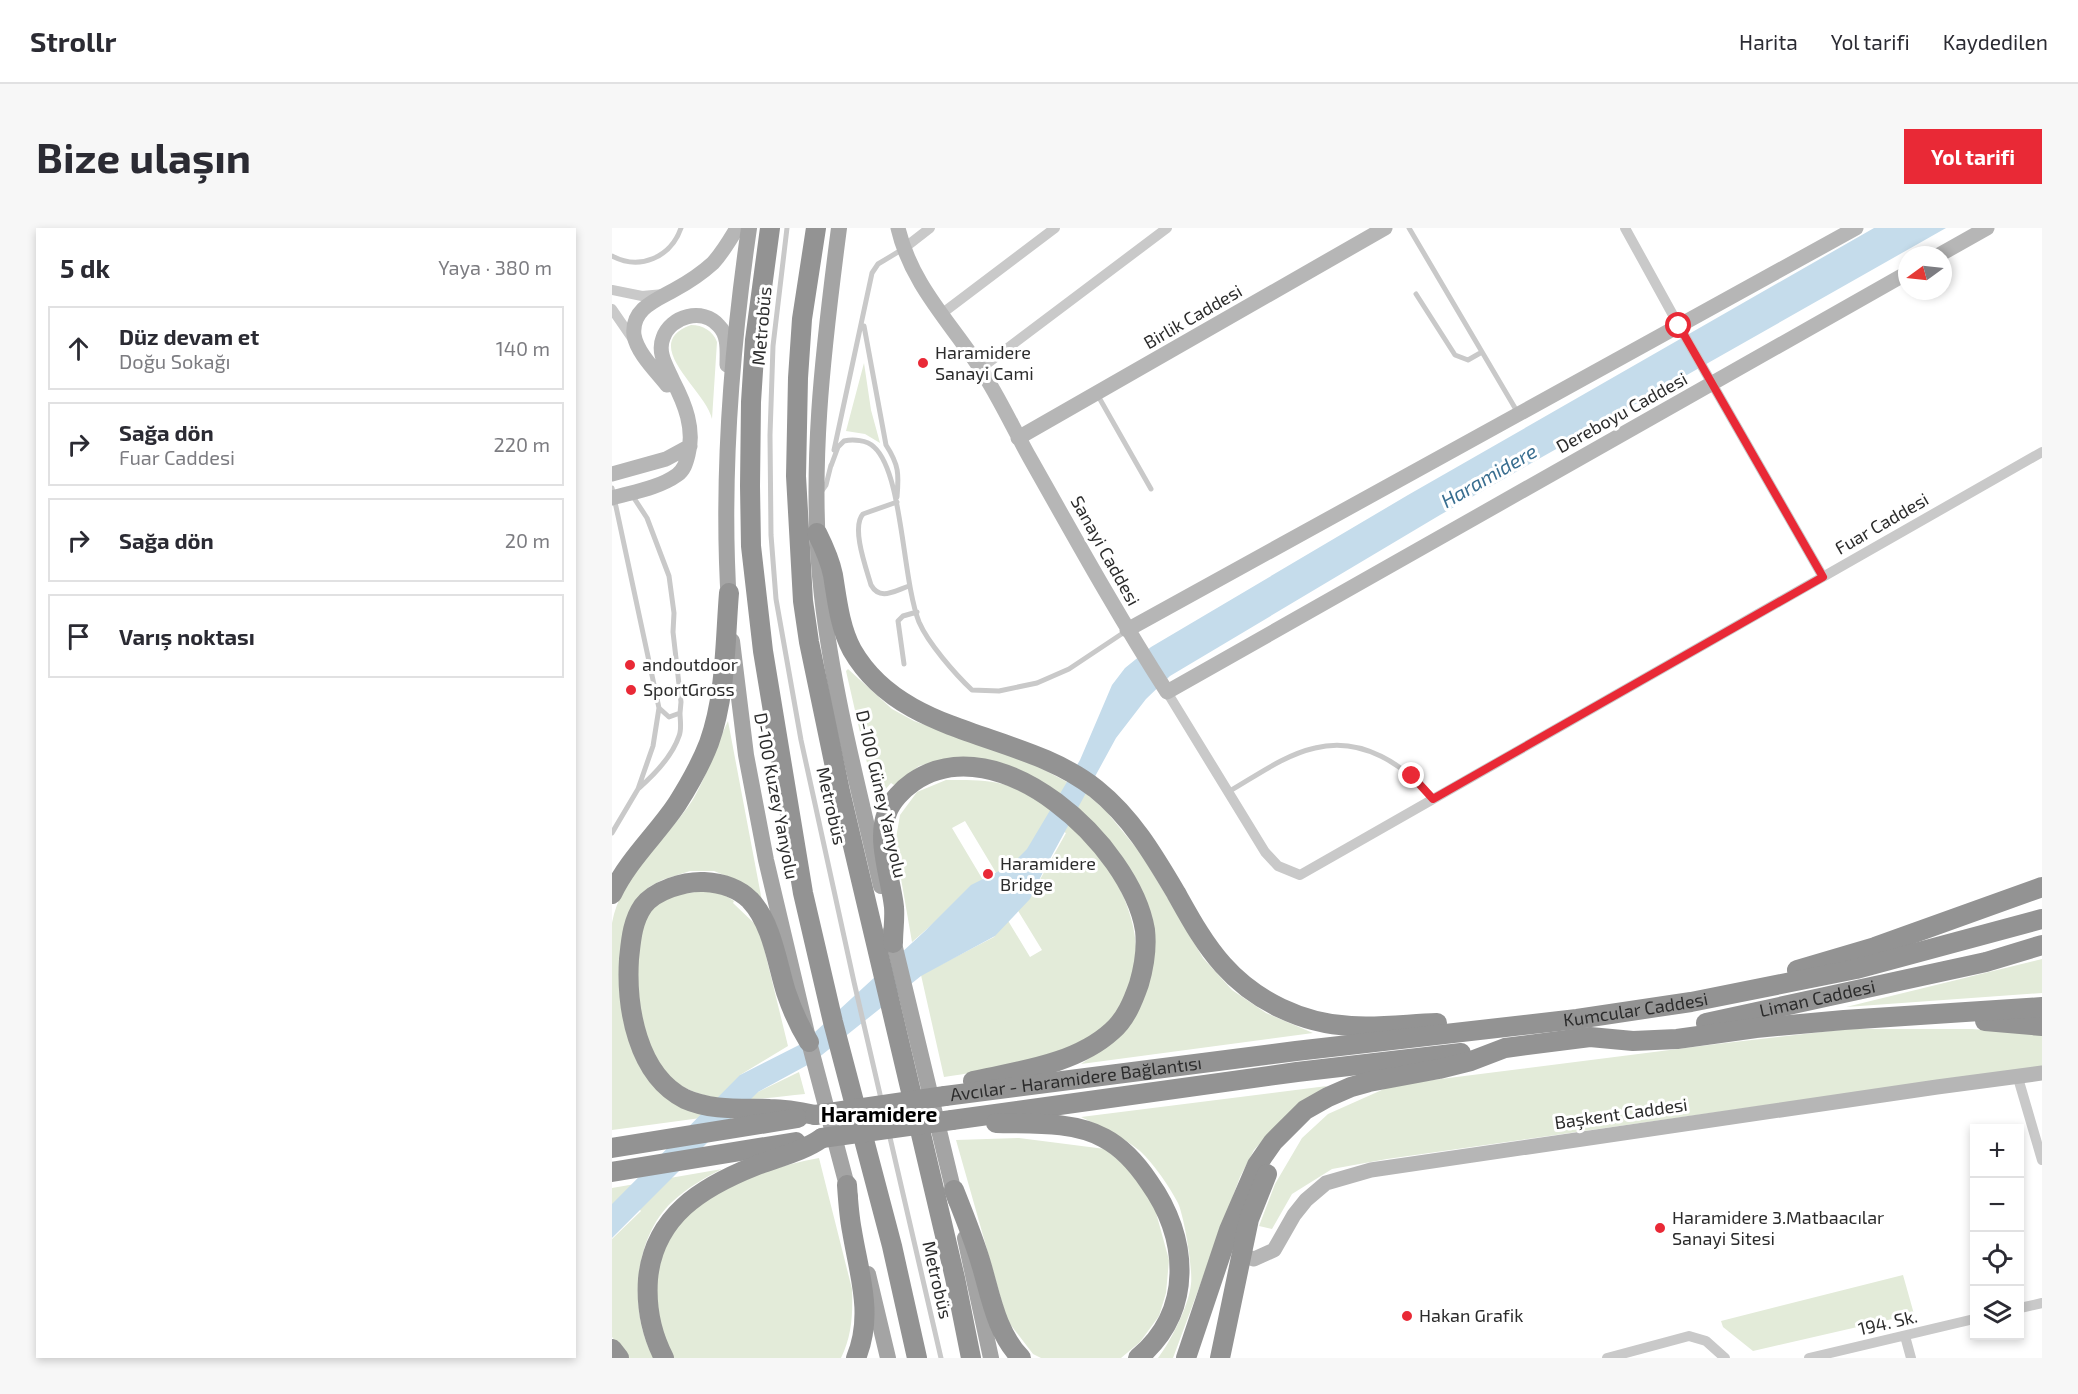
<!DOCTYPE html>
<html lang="tr">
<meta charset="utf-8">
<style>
body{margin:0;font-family:"Exo 2",sans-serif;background:#f7f7f7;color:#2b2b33}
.controls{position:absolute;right:18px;bottom:18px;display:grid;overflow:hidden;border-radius:0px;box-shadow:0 3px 9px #0003}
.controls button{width:54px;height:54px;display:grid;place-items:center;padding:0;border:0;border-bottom:2px solid #e1e1e2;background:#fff;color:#2b2b33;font:30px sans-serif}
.compass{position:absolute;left:1286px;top:18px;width:54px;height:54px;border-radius:50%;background:#fff;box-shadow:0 3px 9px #0003;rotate:255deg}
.stop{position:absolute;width:18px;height:18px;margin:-14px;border:4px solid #e92936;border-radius:50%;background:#fff}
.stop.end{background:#e92936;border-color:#fff;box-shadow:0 2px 6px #0008}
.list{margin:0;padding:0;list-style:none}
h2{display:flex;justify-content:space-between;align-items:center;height:78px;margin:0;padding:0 24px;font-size:26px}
h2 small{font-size:20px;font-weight:400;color:#7c7c81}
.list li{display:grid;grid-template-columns:39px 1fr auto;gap:18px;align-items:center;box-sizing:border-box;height:84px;margin:0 12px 12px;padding:0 12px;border:2px solid #e1e1e2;border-radius:0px}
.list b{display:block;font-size:22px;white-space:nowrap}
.list p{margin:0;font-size:20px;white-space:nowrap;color:#7c7c81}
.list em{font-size:20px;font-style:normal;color:#7c7c81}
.icon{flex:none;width:33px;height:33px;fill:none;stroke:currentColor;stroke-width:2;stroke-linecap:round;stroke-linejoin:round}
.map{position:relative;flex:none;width:1430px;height:1130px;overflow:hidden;border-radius:0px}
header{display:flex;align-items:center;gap:36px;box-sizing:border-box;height:84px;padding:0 30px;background:#fff;border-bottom:2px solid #e1e1e2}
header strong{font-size:28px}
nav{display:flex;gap:33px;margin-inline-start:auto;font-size:21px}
.intro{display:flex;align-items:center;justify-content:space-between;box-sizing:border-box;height:144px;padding:0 36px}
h1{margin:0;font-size:42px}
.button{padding:15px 27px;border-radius:0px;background:#e92936;color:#fff;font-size:21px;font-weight:700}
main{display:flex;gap:36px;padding:0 36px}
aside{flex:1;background:#fff;border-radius:0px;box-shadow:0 3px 9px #0003}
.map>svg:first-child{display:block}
.green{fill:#e3ebd9}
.water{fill:#c5dceb}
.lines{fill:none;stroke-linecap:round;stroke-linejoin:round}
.lane{stroke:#c9c9c9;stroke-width:5}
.street{stroke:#c9c9c9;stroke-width:10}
.secondary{stroke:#b6b6b6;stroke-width:15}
.primary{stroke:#a4a4a4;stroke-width:16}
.highway{stroke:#939393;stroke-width:20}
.highway-bridge{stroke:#939393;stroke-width:20}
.route{stroke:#e92936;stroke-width:8}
.poi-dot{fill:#e92936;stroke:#fff;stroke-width:2}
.labels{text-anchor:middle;stroke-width:6;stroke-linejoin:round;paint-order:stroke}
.street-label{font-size:18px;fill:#2c2c2c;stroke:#fff}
.poi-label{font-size:18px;fill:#2c2c2c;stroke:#fff;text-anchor:start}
.water-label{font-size:20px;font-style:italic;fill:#396e90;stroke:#fff}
.quarter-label{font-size:21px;font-weight:bold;fill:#000;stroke:#fff}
</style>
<header>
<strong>Strollr</strong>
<nav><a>Harita</a><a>Yol tarifi</a><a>Kaydedilen</a></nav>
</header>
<div class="intro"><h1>Bize ulaşın</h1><a class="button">Yol tarifi</a></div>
<main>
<aside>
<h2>5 dk<small>Yaya · 380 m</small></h2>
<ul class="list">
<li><svg class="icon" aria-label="ahead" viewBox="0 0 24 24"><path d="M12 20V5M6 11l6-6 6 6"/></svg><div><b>Düz devam et</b><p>Doğu Sokağı</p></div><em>140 m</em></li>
<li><svg class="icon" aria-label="right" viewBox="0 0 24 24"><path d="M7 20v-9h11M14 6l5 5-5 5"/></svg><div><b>Sağa dön</b><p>Fuar Caddesi</p></div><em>220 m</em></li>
<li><svg class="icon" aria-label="right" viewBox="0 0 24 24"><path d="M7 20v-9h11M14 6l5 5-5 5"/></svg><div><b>Sağa dön</b></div><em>20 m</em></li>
<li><svg class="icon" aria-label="arrive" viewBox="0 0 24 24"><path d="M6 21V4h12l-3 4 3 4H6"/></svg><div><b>Varış noktası</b></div></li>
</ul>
</aside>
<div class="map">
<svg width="1430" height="1130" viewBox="0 0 1430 1130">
<rect width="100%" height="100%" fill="#fff"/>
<!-- green -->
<path class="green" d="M79,97C91,97 101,103 105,114L100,191C94,162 26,116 79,97Z
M252,135L259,182L268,215L253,206L234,203Z
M236,441L280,481L302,493L421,536L470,562L494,583L530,627L591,730L620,762L654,785L701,805L469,836L502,813L536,760L541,722L534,676L524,651L508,628L385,535L357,529L325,533L307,538L282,557L279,555L267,569L263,570L234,443Z
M116,493L150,673L124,652L102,643H78L50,652L37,659L25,671L8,747L12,796L25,834L39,855L60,873L96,889L0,902V695C9,646 54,612 80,573C93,552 105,516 116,493Z
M334,552C355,552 377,551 397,558C421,567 463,596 479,616C522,668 549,748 491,800C454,834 380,841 332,849L309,747L382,709L395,691L418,729L430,722L400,673L426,655L454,605L435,595L416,622L386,648L353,593L340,600L371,652L300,714L283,616L288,587L305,564Z
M96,663L111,666L122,673L121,675L143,696L149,708L176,818L128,847L146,864L187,844L193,866C154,870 104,879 68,857C47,845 29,807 25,784C23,771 22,730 24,716C25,707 32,689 38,683C53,665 74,665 96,663Z
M1430,731V765L1234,779Z
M1236,801H1360L1430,806V838L775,931L720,941L680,966L660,1001L647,998L663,956L690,910L716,886L781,857L1105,816Z
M715,858L683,879L662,900L642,922L628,949L561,1130H546C559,1113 577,1077 579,1056C581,1041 572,988 566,975C557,958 542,936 528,923C510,908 490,899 469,889Z
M407,910L493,921L514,939L540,970L557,1032L554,1065L547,1088L528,1114L509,1130H429L421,1126L395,1092L344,912Z
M207,930L240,1061C241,1085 240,1108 229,1130H60C49,1110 48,1100 45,1077C44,1070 42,1062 43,1055C45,1044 52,1014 58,1006C91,961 154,940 207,930Z
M110,941C92,950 75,960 60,974C21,1010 16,1086 42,1130H16L0,1109V1011L29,983L13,966L0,978V960Z
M1291,1047L1302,1086L1141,1123L1111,1099L1109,1093Z"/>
<!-- water -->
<path class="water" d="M1262,0H1334L828,287L558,448L534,471L504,510L432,642L418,671L383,708L309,748L201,834L146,864L0,1010V976L128,847L191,815L313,703L359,657L399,637L415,621L468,532L500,457L513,440L539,419L796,267Z"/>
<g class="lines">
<!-- lane -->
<path class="lane" d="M175,0L161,118L158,207L159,307L164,371L189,512L242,754L329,1130
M797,0L906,185
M0,28C28,43 59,29 69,0
M804,66L843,127L856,132L870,124
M252,98L274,217C287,237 287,246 285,269
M485,166L539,261
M222,222L260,45L266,36L291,21
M219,238L226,219L232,213C241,211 255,212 262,219C291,245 290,351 307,394C316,415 343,446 360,462L387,463L425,455L457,441L514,403
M0,260L47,480L57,489L68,485L69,474L61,404L62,385L57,348L35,290L20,267
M209,264L214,257L219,237
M285,274L251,286C239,299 254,340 259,357C268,373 282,363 297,358
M292,436L286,393L291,388L305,384
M27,560C43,546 60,529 67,508C70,501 68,492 68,485
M616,564C644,548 672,527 703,520C750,508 793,537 821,571
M0,605L26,561L41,518L47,480"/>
<!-- street -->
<path class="street" d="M1013,0L1067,98L1211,349
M291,21L318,0
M0,62L30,68L52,66
M0,81L22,113
M328,87L443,0
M368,141L555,0
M555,464L653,624L666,638L688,647L1430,224
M1406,850L1430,932
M1408,1080L1430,1075
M1293,1108L1299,1130
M995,1130L1077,1108L1094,1113L1113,1130
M1197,1130L1362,1091"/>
<!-- secondary -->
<path class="secondary" d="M286,0C299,56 338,94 368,140C387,169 402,202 419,232C463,310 506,388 555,464L1295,45
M1327,27L1375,0
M55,157C44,143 25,125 22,107C19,81 44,72 62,62C75,55 90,45 101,35C110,25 118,12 125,0
M406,210L773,0
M0,246L54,231L78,218
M0,270C21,264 47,260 65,247C72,242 74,235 76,227C83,201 73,176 61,153C55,139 45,125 51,110C58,88 91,79 107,98C117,108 115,124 115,137
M515,402L1244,0
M629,1027L642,1031L662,1022L682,987L694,972L714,955L759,942L1325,859L1430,845"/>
<!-- primary -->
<path class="primary" d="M227,0C211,122 196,245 210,368C221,465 247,562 269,658
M117,376C109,251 119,124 137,0
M120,413L134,527L154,632L197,814L238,969
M279,703L344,973
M353,1010L379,1130
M256,1046L276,1130"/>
<!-- highway -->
<g class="highway">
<path d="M158,0L143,112L139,174L138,258L139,318L151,423L191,665L221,794L280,1018L305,1130"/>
<path d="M204,0L190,91L186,150L184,248L191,373L197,414L228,563L343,1050L359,1130"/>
<path d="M205,305C212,319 218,332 221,347C225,372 228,400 240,422C291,511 410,502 484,561C519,589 541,626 564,665C578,690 592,716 611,737C643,773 691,796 739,798C767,800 796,796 825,795"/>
<path d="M0,666C16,632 45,606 65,576C77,557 89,536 97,515C114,468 113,414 117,365"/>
<path d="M281,715C281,703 283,691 282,679C279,651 264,611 275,585C279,573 291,561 301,554C387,495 519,618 533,702C535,720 532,739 527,756C521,773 514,791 500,803C464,836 407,843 361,853"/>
<path d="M1185,742L1263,719L1430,659"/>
<path d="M1373,793L1430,798"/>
<path id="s1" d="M1094,795L1374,734L1430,717"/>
<path d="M197,814C187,798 180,782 174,764C165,735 160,695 138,672C126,660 109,655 92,654C73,653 43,662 31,678C20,694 19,713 17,731C14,779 25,847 73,871C100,883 130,880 158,881C174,881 189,884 203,887"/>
<path id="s2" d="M333,868L684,823L965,791L1079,774L1244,741L1430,691"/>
<path d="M340,892L685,844L849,825"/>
<path d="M384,895C419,896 461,893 492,910C511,920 525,936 537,954C577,1010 582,1083 526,1130"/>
<path d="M0,920L186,890"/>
<path d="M0,944L184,914"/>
<path d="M235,957C236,972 237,988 240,1003C247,1046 262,1087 244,1130"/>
<path d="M342,962C350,982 358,1002 365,1023C378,1060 381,1101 409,1130"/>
<path d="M0,1121L7,1130"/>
<path d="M52,1130C39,1105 34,1079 36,1051C42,988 90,959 143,938C166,929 190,924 210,910"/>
<path d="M574,1130L617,1002L645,937L661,914L693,882L716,869L739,859L757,854L827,841L859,833L893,820L978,809L1021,813L1065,811L1144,800L1232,792L1430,779"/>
<path d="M608,1130L637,991L655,946"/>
</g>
<!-- highway-bridge -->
<path class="highway-bridge" d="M203,887L333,868
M210,910L340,892"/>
</g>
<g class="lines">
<!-- route -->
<path class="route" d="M800,548L821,571L1211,349L1067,98"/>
</g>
<!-- markers -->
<g class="poi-dot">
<circle cx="311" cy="135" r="6"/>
<circle cx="18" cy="437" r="6"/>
<circle cx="19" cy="462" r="6"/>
<circle cx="376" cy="646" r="6"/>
<circle cx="1048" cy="1000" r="6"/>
<circle cx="795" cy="1088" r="6"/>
</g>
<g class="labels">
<!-- street labels -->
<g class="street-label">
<text transform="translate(581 89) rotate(-30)" y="6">Birlik Caddesi</text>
<text transform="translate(150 98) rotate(-85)" y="6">Metrobüs</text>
<text transform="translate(1010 185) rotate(-29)" y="6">Dereboyu Caddesi</text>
<text transform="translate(1270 296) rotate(-30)" y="6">Fuar Caddesi</text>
<text transform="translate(493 323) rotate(61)" y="6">Sanayi Caddesi</text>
<text transform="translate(269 566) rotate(77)" y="6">D-100 Güney Yanyolu</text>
<text transform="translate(164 568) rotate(79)" y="6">D-100 Kuzey Yanyolu</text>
<text transform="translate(219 578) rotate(77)" y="6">Metrobüs</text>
<text dy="6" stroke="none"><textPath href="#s1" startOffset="114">Liman Caddesi</textPath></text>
<text dy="6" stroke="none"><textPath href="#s2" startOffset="696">Kumcular Caddesi</textPath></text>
<text dy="6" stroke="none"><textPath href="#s2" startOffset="132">Avcılar - Haramidere Bağlantısı</textPath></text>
<text transform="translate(1009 886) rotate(-8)" y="6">Başkent Caddesi</text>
<text transform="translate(325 1052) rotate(77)" y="6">Metrobüs</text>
<text transform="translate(1276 1095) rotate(-13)" y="6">194. Sk.</text>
</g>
<!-- poi labels -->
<g class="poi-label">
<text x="323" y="131">Haramidere<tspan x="323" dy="21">Sanayi Cami</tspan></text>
<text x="30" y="443">andoutdoor</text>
<text x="31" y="468">SportGross</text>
<text x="388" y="642">Haramidere<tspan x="388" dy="21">Bridge</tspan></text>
<text x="1060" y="996">Haramidere 3.Matbaacılar<tspan x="1060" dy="21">Sanayi Sitesi</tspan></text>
<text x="807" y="1094">Hakan Grafik</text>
</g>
<!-- water labels -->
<g class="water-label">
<text transform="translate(877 248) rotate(-30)" y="7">Haramidere</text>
</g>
<!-- quarter labels -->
<g class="quarter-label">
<text x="267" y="894">Haramidere</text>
</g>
</g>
</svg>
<div class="controls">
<button>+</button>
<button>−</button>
<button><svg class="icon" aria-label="locate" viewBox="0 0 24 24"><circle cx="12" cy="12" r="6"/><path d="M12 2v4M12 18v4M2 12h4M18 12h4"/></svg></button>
<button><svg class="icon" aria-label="layers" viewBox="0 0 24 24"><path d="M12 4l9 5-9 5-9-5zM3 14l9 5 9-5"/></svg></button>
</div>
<svg class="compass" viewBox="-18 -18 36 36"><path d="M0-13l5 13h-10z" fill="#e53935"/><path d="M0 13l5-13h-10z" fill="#7c7c81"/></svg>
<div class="stop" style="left:1067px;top:98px"></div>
<div class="stop end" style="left:800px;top:548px"></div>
</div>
</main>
